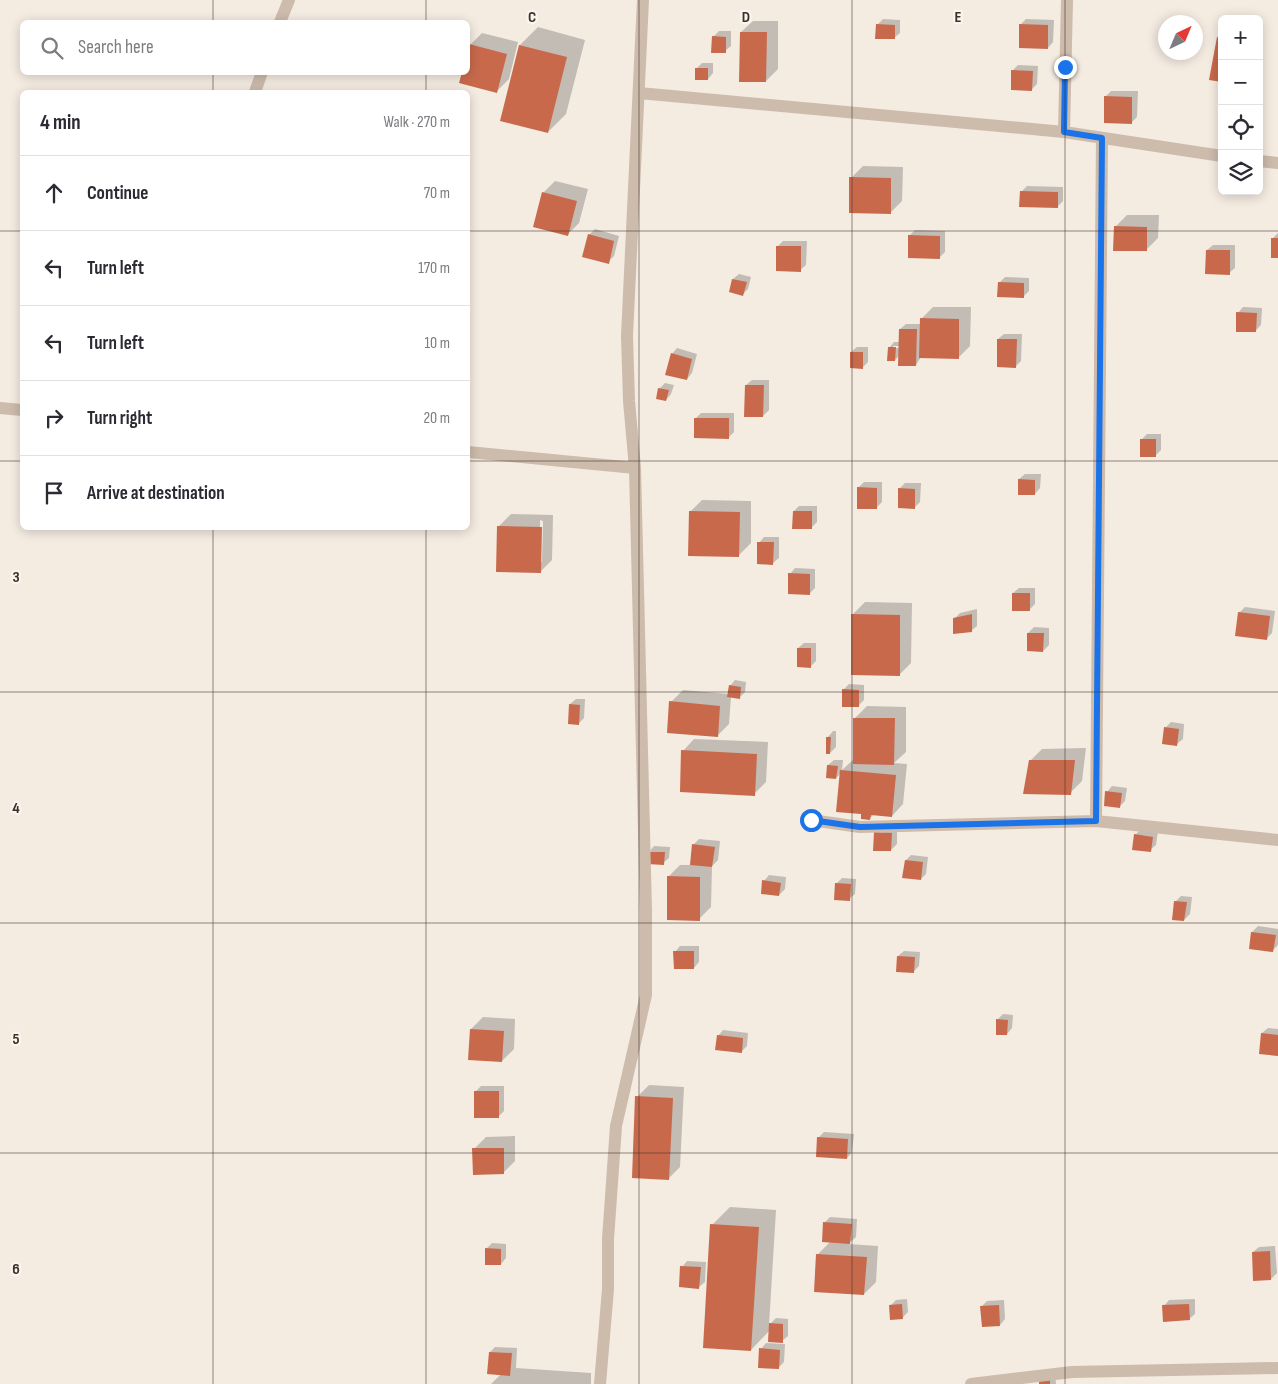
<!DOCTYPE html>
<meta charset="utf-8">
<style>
body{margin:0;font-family:"Sofia Sans Condensed",sans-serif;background:#f2f2f3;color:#2b2b33}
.controls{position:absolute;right:15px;top:15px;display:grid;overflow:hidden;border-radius:8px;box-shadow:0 2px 12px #0003}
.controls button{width:45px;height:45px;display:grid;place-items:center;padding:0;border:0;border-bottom:1px solid #e1e1e2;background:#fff;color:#2b2b33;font:25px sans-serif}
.compass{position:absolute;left:1158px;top:15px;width:45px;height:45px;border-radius:50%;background:#fff;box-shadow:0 2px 12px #0003;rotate:44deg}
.stop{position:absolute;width:15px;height:15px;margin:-11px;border:4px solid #1a73e8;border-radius:50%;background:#fff}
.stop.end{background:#1a73e8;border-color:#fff;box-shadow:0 1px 5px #0008}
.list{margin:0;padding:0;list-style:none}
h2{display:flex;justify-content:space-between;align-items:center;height:65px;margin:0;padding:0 20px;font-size:21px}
h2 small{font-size:16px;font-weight:400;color:#7c7c81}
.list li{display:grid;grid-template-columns:32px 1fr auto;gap:15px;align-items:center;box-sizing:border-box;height:75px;padding:0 20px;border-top:1px solid #e1e1e2}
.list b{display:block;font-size:19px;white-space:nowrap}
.list em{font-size:16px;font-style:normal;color:#7c7c81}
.icon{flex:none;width:28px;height:28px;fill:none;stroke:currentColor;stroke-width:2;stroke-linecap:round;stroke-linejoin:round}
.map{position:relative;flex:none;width:1278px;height:1384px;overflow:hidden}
.search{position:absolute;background:#fff;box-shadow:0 2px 12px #0003;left:20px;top:20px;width:450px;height:55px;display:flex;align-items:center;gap:12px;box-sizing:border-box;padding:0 18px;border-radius:8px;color:#7c7c81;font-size:19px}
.panel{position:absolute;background:#fff;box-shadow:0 2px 12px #0003;left:20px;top:90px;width:450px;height:440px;border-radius:8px}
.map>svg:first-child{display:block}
.shadow{fill:#0003;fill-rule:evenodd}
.building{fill:#c8694b}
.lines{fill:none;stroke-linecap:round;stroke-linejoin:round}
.street{stroke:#cdbbac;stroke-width:12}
.route{stroke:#1a73e8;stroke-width:6}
.grid{fill:none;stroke:#3b302b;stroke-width:1;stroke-opacity:0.55}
.grid-label{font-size:16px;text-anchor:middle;font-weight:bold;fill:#3b302b;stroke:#fbf5ee;stroke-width:4.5;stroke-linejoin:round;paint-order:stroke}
</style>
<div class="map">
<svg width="1278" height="1384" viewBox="0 0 1278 1384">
<rect width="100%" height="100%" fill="#f4ebe1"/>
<!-- shadow -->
<path class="shadow" d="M883,19L900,20V33L894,38L877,25Z
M1026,19L1054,20L1053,42L1048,48L1020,25Z
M753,21H778V69L766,81L741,32Z
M538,27L585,40L566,114L548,132L520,45Z
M719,31H731V46L725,51L713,37Z
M482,33L518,42L509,79L497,91L468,72V54L470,45Z
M702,63H713V73L708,79L697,68Z
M1018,65L1038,66L1037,84L1032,89L1012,71Z
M1111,91H1138L1137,117L1132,122L1105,97Z
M863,166L903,167L902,201L890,213L851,178Z
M555,181L588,189L579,223L567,235L543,193Z
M1027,186L1063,187V201L1057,207L1021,192Z
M1127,215H1159L1158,238L1146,250L1115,227Z
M595,229L619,236L614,256L608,262L589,235Z
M915,230L945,231V252L939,258L909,236Z
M1278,233V257L1272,239Z
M783,241H807L806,265L800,270L777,247Z
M1213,245H1235V268L1229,273L1207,250Z
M739,274L751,277L748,289L742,295L733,279Z
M1005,277L1029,278V291L1023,297L999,283Z
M933,307H971L970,346L958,358L921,357L916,365L900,355L895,360L889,348L894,342H900V329L906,324H921V319ZM893,346H902V348H893Z
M1243,307L1262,308L1261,325L1255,331L1238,313Z
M1004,334H1022L1021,361L1016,366L998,339Z
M857,347H868V362L862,368L851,352Z
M677,348L697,354L692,373L687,379L672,354Z
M752,380H769V410L763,416L746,385Z
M665,383L674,385L671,394L666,400L659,389Z
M701,413H734V432L728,438L696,418Z
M1147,434H1161V450L1155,456L1141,440Z
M1025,474H1041L1040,488L1035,494L1019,479Z
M864,482H882V502L876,508L858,488Z
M905,483H921L920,502L914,508L899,489Z
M702,500L751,501V543L739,555L690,512Z
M799,506H817V522L811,528L794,511Z
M511,514L553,515L552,560L540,572L499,526ZM540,520L543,521L542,562H540Z
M764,537H779V558L773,563L759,543Z
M795,568L815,569V588L809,594L790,574Z
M1019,588H1035V604L1029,610L1013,593Z
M865,602L912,603L911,663L899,675L853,614Z
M1245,607L1275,611L1272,633L1266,639L1239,613Z
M977,609V626L971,631L954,619L960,613Z
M1034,627L1049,628V645L1043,651L1028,633Z
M804,643H816V661L811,666L798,648Z
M735,680L746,682L745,692L739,698L731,697L729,724L717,736L671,702L683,690L729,694L730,686Z
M849,684L864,685V700L859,705L843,690Z
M576,699H585L584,718L579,723L570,704Z
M867,706L906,707V752L894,763L907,764L903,804L892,816L874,814L869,819L862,813L841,773L836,778L828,765L834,760H843L842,770L854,759L855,718Z
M1171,722L1184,724L1183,739L1177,744L1165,728Z
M833,731H836V747L830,753L828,737Z
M694,739L768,742L766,782L754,794L683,751Z
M1086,748L1082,781L1070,793L1030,761L1042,749Z
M1112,786L1127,788L1125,801L1119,807L1107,792Z
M881,827L897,828V844L891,850Z
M1141,829L1158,831L1156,845L1150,850L1135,835Z
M699,839L720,841L718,860L712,866L711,907L699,919L668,877L680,865H691L693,845Z
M654,846L670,847L669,858L663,863L649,852Z
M911,855L928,857L926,874L921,879L906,860Z
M769,875L786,877L785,889L779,895L764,881Z
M842,878L856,879L855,894L849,899L836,884Z
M1181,896L1192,897L1190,914L1184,920L1176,901Z
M1258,926L1278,929V945L1273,950L1251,948L1252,932Z
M680,946H699V962L694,968L675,952Z
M904,951L920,952L919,966L914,971L898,956Z
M1003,1014L1013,1015L1012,1028L1007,1034L997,1020Z
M483,1017L515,1019L514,1049L502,1061L471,1029Z
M1268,1028L1278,1029V1055L1262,1033Z
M723,1030L748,1033L747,1046L741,1052L718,1036Z
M649,1085L684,1087L680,1167L668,1179L637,1097Z
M481,1086H504V1111L498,1117L476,1091Z
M824,1132L854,1134L852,1152L847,1158L818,1138Z
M515,1136V1161L504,1172L474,1149L486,1137Z
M730,1207L776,1210L769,1325L776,1318L788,1319V1336L782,1341L770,1330L751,1350L712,1225Z
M830,1217L857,1219L856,1237L848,1244L878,1246L876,1282L864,1294L817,1255L831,1241L824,1223Z
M492,1243L506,1244V1258L501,1264L486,1249Z
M1275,1246L1277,1273L1271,1279L1253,1252L1259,1247Z
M687,1261L706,1262L705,1282L699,1287L682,1267Z
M907,1299L908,1312L902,1318L890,1306L896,1300Z
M1195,1299V1314L1189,1319L1164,1306L1169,1300Z
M1004,1300L1005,1319L1000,1325L982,1306L987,1301Z
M766,1343L785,1344L784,1362L778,1368L761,1349Z
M495,1347L517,1348L516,1368L591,1373V1384H491L501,1374L490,1352Z
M1055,1373L1056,1384H1041Z"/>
<!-- building -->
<path class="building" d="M876,24L895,25V39H875Z
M1019,24L1048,25V49L1019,48Z
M740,32H767L766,82H739Z
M712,36L726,37V53H711Z
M1217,37L1222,38V82L1209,80Z
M469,44L507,54L497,93L459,83L462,72H468Z
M519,45L567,57L548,133L500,121Z
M695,68H708V80H695Z
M1011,70L1033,71L1032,91L1011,90Z
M1104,96L1132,97V124L1104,123Z
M849,177L891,178V214L849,213Z
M1020,191L1058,192V208L1019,207Z
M542,192L577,201L568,236L533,227Z
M1114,226L1147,227V251H1113Z
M588,234L614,241L609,264L582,257Z
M908,235L940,236V259L908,258Z
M1271,238H1278V258H1271Z
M776,246H801V272L776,271Z
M1206,250H1230V275L1205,274Z
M732,279L747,282L743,296L729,292Z
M998,282L1024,283V298L997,297Z
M1236,312L1257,313L1256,332H1236Z
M920,318L959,319V359L919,358Z
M899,329H917L916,366H898Z
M997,339H1017L1016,368L997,367Z
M888,347H896L895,361H887Z
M850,352H863V369L850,368Z
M671,353L692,359L687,380L665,375Z
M745,385H764L763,417H744Z
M658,388L669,390L666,401L656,399Z
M694,418H729V439L694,438Z
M1140,439H1156V457H1140Z
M1018,479L1035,480V495H1018Z
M857,487L877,488V509H857Z
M898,488L915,489V509L898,508Z
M689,511L740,512L739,557L688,556Z
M793,511H812V529H792Z
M497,526L542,527L541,573L496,572Z
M757,542H774L773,565L757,564Z
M788,573L810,574V595L788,594Z
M1012,593H1030V611H1012Z
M1238,612L1270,616L1267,640L1235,636Z
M851,614L900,615V676L851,675Z
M972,614V632L953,634V618Z
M1027,633H1044L1043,652L1027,651Z
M797,648H811V668L797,667Z
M729,685L741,687L740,699L727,697Z
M842,689L859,690V707H842Z
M669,701L720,706L718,737L667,733Z
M569,704L580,705L579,725L568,724Z
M853,718H895L894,765L853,764Z
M1164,727L1179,729L1177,746L1162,744Z
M826,737H831L830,754H826Z
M681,750L757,754L755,796L680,792Z
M1029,760H1075L1071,795L1023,794Z
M827,765L838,766L836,779L826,778Z
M840,770L896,775L892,817L871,815L870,820L861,819V814L836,812Z
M1105,791L1122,793L1120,808L1104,806Z
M874,832L892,833L891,851H873Z
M1134,834L1153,837L1151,852L1132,850Z
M692,844L715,847L712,867L690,865Z
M648,852H665L664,865L647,864Z
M905,860L923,862L921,880L902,878Z
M667,876L700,877V921L667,920Z
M762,880L781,883L779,896L761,894Z
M835,883L851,884L850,901L834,900Z
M1174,901L1187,902L1184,921L1172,920Z
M1251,932L1276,935L1273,952L1249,949Z
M673,951H694V969H674Z
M897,956L915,957L914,973L896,972Z
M996,1019L1008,1020L1007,1035H996Z
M470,1029L504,1031L502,1062L468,1060Z
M1261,1033L1278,1035V1056L1259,1054Z
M717,1035L743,1038L742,1053L715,1050Z
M474,1091H499V1118H474Z
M635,1096L673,1098L669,1180L632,1178Z
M817,1137L848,1139L847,1159L816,1157Z
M472,1148H504V1174L473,1175Z
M823,1222L852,1224L850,1244L822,1242Z
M710,1224L759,1227L751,1351L703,1348Z
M485,1248L501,1249V1265H485Z
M1270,1251L1271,1280L1253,1281L1252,1252Z
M816,1254L867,1257L864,1295L814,1292Z
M680,1266L701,1267L699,1289L679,1287Z
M902,1304L903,1319L890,1320L889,1305Z
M1189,1304L1190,1320L1163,1322L1162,1305Z
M999,1305L1000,1326L982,1327L980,1306Z
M769,1323L783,1324V1343L768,1342Z
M759,1348L780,1350L779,1369L758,1368Z
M489,1352L512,1353L510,1376L487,1374Z
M1039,1378H1050V1384H1039Z"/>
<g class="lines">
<!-- street -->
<path class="street" d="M280,22L289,0
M255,92L262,72
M639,93L1064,132L1222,156
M1064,132L1067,0
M1259,161L1278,163
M0,408L22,410
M468,452L635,468
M811,820L860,827L1096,821L1278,840
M1096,821L1102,138
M600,1384L608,1289V1239L616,1126L646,995V912L635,468L629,401L627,336L643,0
M971,1384L1072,1372L1278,1368"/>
</g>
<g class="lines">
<!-- route -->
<path class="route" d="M811,820L860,827L1096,821L1102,138L1064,132L1065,67"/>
</g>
<!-- grid -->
<path class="grid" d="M213,0V22M426,0V22M639,0V1384M852,0V1384M1065,0V1384M213,72V92M426,72V92M0,231H22M468,231H1278M0,461H22M468,461H1278M213,528V1384M426,528V1384M0,692H1278M0,923H1278M0,1153H1278"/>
<g class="grid-label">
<text x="532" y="22">C</text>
<text x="746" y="22">D</text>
<text x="958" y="22">E</text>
<text x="16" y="582">3</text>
<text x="16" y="813">4</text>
<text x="16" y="1044">5</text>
<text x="16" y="1274">6</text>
</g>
</svg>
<div class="controls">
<button>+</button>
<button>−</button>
<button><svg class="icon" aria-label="locate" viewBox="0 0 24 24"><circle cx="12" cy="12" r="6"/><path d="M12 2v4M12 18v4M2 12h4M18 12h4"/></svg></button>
<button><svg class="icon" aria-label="layers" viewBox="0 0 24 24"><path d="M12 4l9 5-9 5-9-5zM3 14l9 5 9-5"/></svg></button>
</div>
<svg class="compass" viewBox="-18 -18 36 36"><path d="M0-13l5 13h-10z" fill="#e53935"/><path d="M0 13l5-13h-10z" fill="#7c7c81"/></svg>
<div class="stop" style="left:811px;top:820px"></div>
<div class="stop end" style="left:1065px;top:67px"></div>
<div class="search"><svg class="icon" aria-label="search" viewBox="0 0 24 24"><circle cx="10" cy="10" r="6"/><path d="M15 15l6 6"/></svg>Search here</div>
<section class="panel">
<h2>4 min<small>Walk · 270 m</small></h2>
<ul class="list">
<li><svg class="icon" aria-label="ahead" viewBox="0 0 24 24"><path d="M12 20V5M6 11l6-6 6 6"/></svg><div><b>Continue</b></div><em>70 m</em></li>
<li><svg class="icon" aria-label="left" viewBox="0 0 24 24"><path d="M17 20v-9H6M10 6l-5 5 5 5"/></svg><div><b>Turn left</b></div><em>170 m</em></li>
<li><svg class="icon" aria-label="left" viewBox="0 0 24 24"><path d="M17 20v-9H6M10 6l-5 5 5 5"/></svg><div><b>Turn left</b></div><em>10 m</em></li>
<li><svg class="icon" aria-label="right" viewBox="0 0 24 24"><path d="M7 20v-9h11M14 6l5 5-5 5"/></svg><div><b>Turn right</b></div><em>20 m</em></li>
<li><svg class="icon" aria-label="arrive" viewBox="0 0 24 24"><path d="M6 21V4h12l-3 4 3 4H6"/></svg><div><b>Arrive at destination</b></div></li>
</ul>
</section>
</div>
